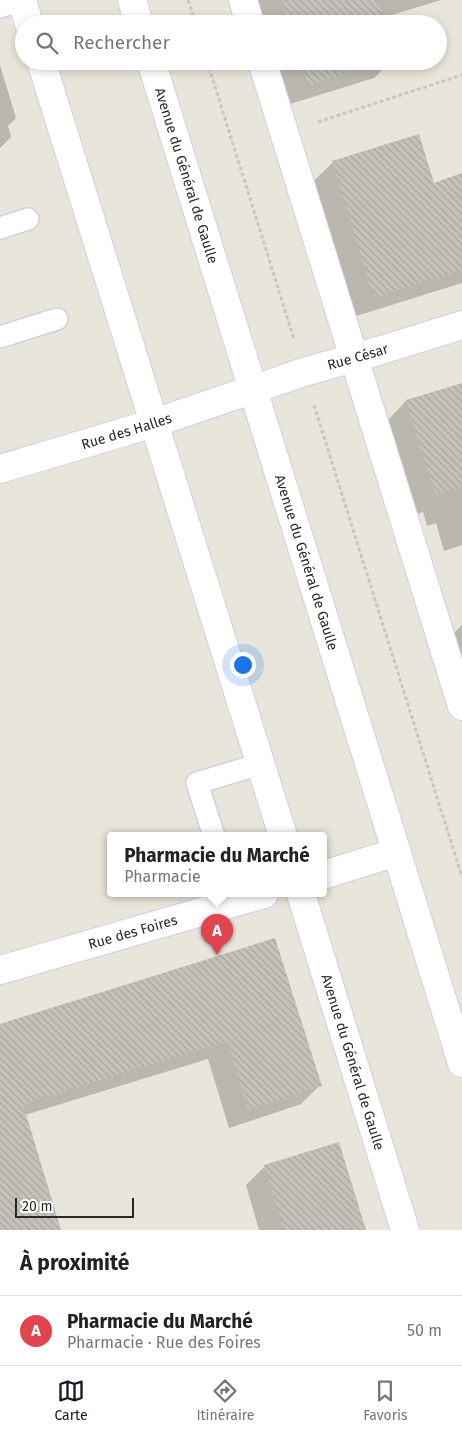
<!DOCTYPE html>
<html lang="fr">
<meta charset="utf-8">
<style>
body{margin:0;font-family:"Fira Sans",sans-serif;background:#f6f6f6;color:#222}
.scale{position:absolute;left:15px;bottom:12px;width:119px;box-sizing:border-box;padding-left:5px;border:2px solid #272727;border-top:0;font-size:14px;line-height:18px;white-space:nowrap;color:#272727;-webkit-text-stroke:4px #fff;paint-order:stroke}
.you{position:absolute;left:242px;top:664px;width:18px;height:18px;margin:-12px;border:4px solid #fff;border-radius:50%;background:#1a73e8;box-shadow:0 0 0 8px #1a73e833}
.badge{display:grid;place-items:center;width:32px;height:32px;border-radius:50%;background:#111827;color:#fff;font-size:16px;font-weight:700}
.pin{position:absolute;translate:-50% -41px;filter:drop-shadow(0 1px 2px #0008)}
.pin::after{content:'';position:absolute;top:26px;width:18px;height:15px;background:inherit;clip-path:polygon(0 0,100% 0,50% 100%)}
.popup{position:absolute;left:107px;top:832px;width:220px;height:65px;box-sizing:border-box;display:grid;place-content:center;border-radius:5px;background:#fff;filter:drop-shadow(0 1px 4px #0005);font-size:16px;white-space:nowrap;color:#767676}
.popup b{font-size:19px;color:#222}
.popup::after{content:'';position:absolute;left:50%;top:100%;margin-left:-10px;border:10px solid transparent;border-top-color:#fff}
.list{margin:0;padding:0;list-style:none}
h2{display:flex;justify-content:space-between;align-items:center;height:65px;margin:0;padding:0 20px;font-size:21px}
h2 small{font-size:16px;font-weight:400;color:#767676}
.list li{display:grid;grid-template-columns:32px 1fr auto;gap:15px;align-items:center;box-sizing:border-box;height:70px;padding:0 20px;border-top:1px solid #e0e0e0}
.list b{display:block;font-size:19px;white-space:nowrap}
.list p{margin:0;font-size:16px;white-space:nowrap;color:#767676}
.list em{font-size:16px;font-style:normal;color:#767676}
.icon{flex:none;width:28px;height:28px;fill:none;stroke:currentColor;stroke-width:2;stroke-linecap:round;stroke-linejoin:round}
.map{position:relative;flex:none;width:462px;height:1230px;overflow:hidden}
.search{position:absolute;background:#fff;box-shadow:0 2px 8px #0003;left:15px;right:15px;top:15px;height:55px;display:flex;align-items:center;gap:12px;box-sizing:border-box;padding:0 18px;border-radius:28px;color:#767676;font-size:19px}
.sheet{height:135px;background:#fff}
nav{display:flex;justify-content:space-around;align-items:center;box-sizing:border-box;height:70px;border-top:1px solid #e0e0e0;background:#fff;font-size:14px;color:#767676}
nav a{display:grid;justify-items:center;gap:2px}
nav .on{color:#111827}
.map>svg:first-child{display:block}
.shadow{fill:#0003}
.building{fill:url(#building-back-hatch)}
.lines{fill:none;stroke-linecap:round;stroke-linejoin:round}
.service-casing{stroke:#d0d0df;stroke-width:24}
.minor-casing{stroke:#d0d0df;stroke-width:30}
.secondary-casing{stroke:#d0d0df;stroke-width:30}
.path{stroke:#c7c7c7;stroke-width:3;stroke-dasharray:4 2.5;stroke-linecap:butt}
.service{stroke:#fff;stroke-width:21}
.minor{stroke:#fff;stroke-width:28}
.secondary{stroke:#fff;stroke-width:28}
.labels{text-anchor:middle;stroke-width:4.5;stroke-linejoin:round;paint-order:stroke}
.street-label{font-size:14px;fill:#272727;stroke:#fff}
</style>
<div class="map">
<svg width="462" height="1230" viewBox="0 0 462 1230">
<defs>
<pattern id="building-back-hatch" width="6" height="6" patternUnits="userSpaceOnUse" patternTransform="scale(1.25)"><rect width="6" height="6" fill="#c3c1ba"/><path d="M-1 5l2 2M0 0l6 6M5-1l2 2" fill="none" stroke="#a8a6a0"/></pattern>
</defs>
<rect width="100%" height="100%" fill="#e8e5da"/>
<!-- shadow -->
<path class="shadow" d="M255,0H441L382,18L384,24H262Z
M274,61H391L374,78L287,105Z
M0,65L16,118L8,126L11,137L0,148Z
M419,135L433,184L462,175V283L353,317L312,183L332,163Z
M462,384V545L444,551L436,523L427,526L423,512L415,515L386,422L406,401Z
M462,625V670L451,636Z
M275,939L320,1085L301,1104L229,1128L208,1059L25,1115L60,1230H0V1025Z
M265,1166L365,1230H259L246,1185Z"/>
<!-- building -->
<path class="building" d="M282,0H378L385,24H289Z
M300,61H385L308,85Z
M419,134L434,183L462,173V270L374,298L332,161Z
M462,383V487L435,495L406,400Z
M275,938L322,1086L248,1110L227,1041L23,1104L61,1230H0V1024Z
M339,1142L366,1230H284L264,1165Z"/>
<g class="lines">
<!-- service casing -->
<g class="service-casing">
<path id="service" d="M0,7L22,0
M0,228L28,219
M0,337L57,319
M214,836L197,783L260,764"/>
</g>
<!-- minor casing -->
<g class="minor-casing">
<g id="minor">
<path d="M22,0L29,24"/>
<path d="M243,0L250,24"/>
<path d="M41,61L283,836"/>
<path d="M262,61L462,706"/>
<path id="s1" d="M0,469L154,423L304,372L378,351L462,325"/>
<path d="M323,875L397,852"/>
<path id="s2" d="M301,894L405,1230"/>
<path id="s3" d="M0,970L264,894"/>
</g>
</g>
<!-- secondary casing -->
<g class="secondary-casing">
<g id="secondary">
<path d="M132,0L139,24"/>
<path id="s4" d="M151,61L462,1063"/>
</g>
</g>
<!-- path -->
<path class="path" d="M188,0L196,24
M207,61L294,339
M318,122L462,75
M314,405L462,877"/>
<!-- service -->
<use href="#service" class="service"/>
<!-- minor -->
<use href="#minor" class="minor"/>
<!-- secondary -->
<use href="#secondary" class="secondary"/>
</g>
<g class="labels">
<!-- street labels -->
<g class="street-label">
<text dy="5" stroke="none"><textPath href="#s4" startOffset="120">Avenue du Général de Gaulle</textPath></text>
<text dy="5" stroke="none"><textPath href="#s1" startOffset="375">Rue César</textPath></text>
<text dy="5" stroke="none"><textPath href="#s1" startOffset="132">Rue des Halles</textPath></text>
<text dy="5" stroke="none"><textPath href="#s4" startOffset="525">Avenue du Général de Gaulle</textPath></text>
<text dy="5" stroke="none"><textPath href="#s3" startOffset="138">Rue des Foires</textPath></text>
<text dy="5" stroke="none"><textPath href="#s2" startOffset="176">Avenue du Général de Gaulle</textPath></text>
</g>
</g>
</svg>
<div class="scale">20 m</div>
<div class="you"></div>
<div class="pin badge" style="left:217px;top:955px;background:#e0444e">A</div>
<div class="popup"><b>Pharmacie du Marché</b>Pharmacie</div>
<div class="search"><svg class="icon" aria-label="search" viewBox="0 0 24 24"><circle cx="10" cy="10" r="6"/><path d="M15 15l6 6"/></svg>Rechercher</div>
</div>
<section class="sheet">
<h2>À proximité<small></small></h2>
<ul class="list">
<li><span class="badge" style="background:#e0444e">A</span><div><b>Pharmacie du Marché</b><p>Pharmacie · Rue des Foires</p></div><em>50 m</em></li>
</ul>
</section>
<nav>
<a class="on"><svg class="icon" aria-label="map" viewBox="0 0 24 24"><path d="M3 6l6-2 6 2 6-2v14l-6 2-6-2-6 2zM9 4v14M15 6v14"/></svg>Carte</a>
<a><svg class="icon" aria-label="directions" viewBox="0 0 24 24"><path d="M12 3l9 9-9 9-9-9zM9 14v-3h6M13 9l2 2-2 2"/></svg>Itinéraire</a>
<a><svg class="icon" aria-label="saved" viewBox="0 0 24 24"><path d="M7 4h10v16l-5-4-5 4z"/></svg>Favoris</a>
</nav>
